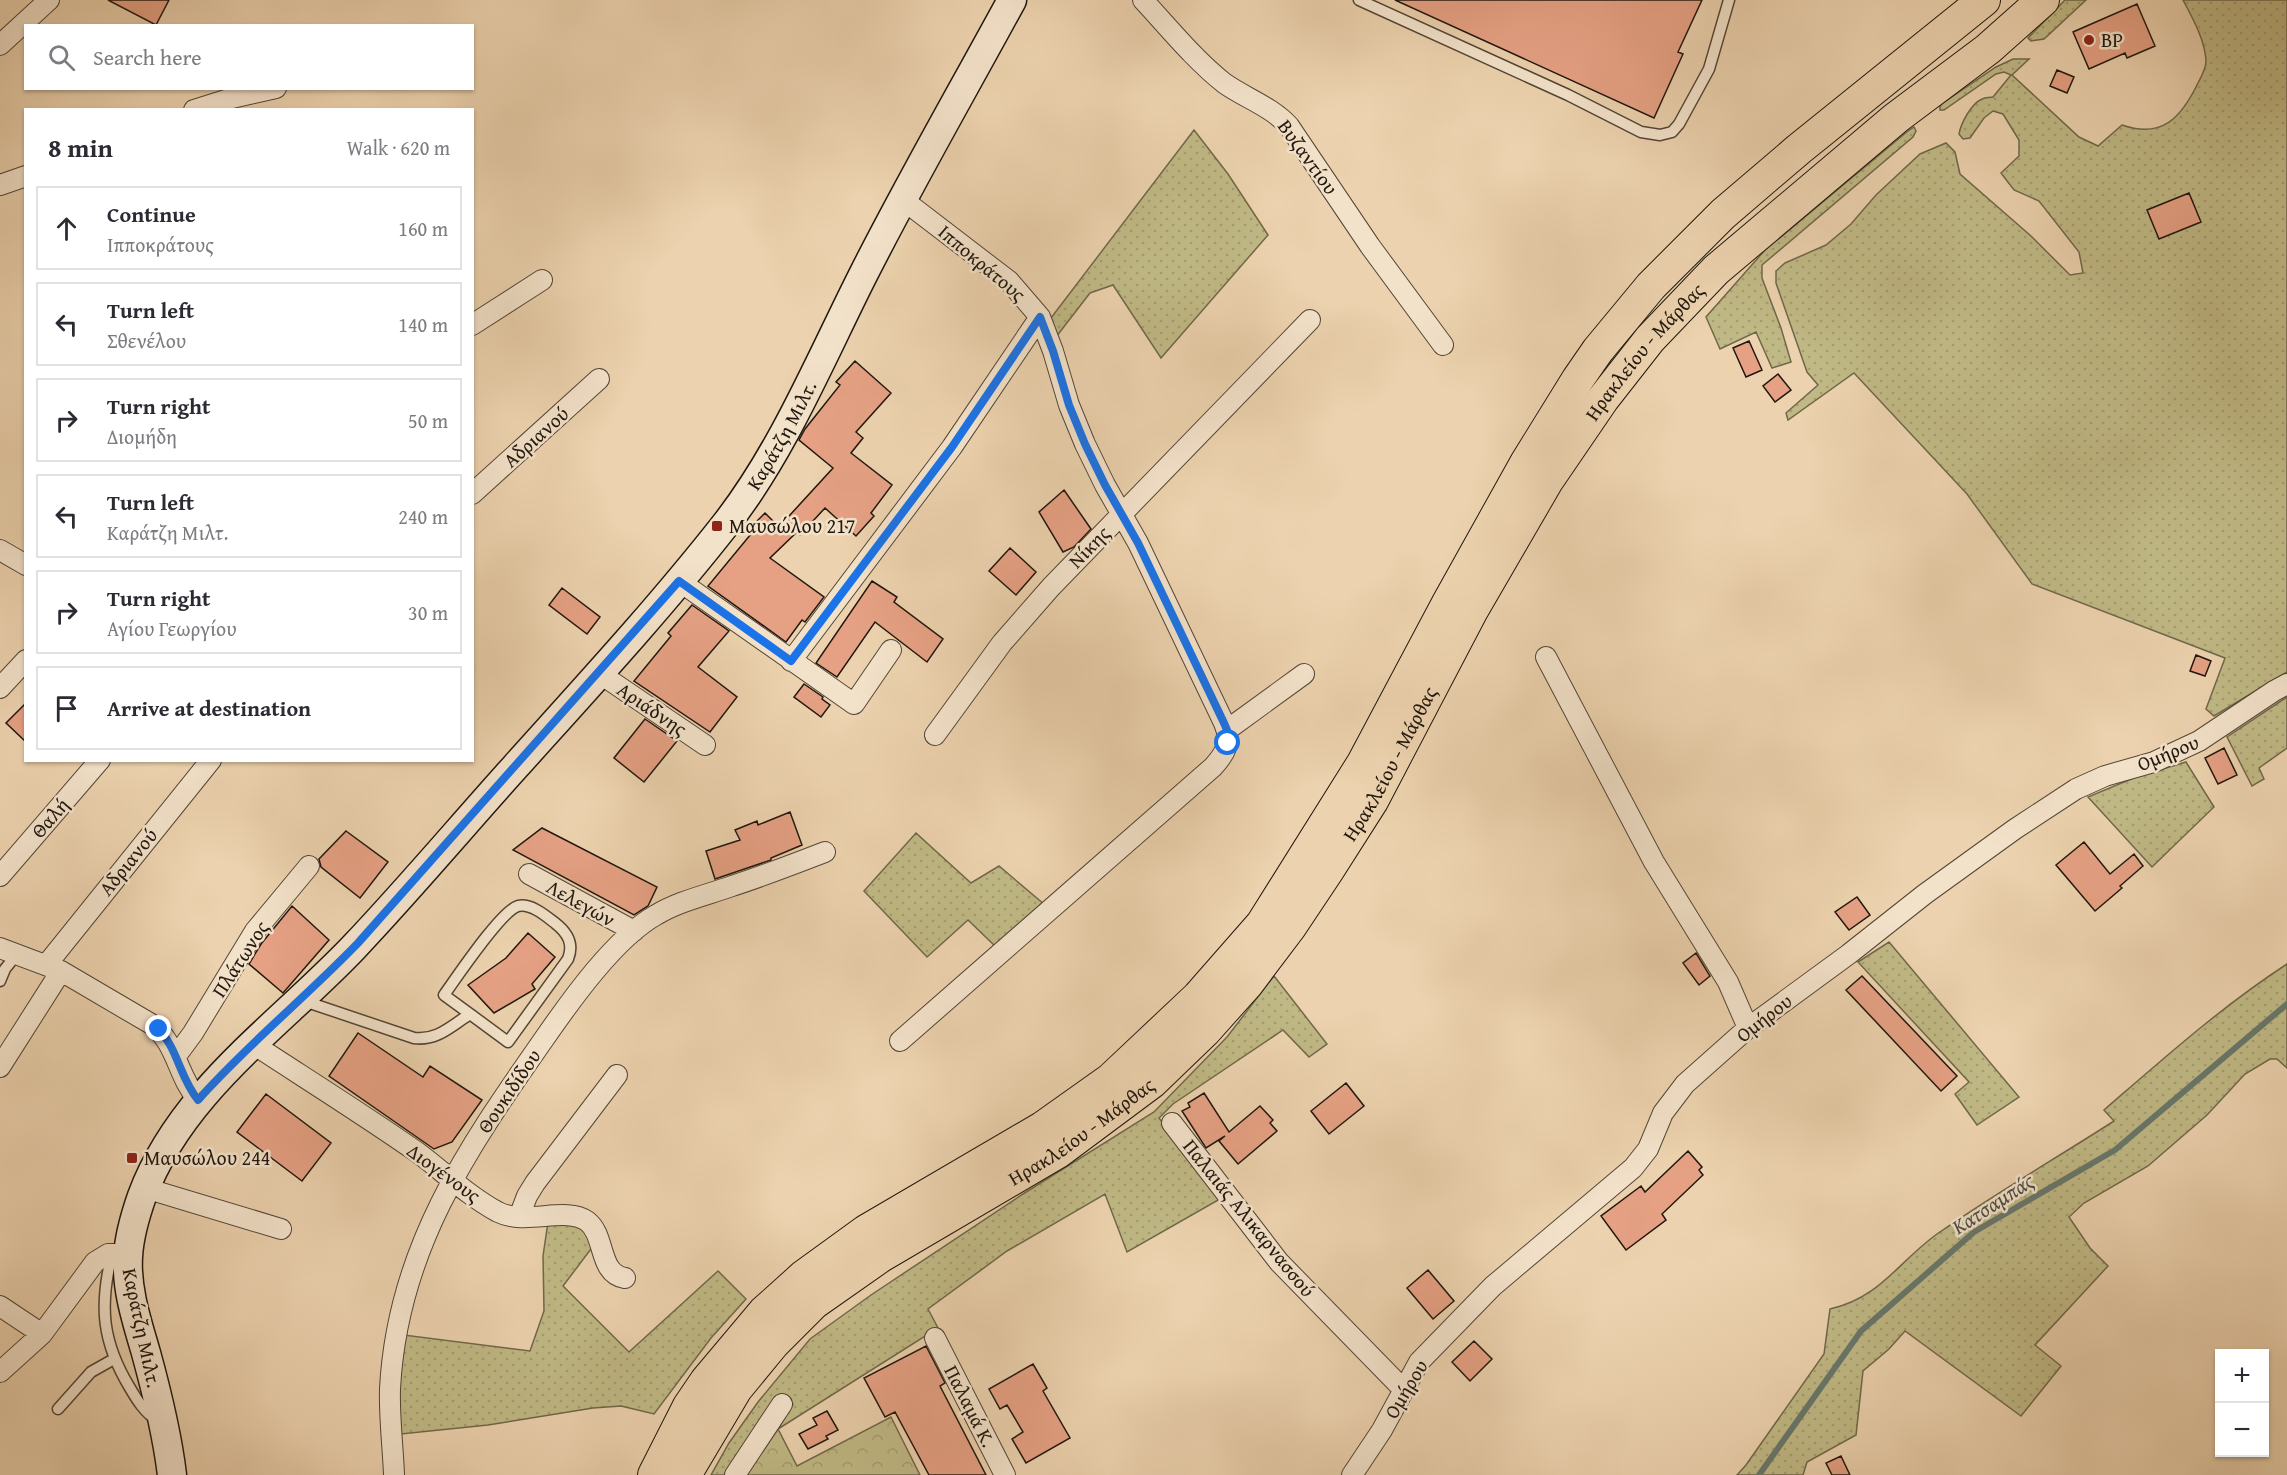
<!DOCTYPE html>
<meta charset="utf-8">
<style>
body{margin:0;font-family:"Gentium Book Plus",serif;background:#f7f7f7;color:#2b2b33}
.controls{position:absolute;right:18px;bottom:18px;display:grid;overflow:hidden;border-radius:0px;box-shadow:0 2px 4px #0004}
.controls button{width:54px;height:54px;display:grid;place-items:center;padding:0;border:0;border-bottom:2px solid #e1e1e2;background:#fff;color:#2b2b33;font:30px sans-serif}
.stop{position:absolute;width:18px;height:18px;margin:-14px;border:4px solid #1a73e8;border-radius:50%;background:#fff}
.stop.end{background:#1a73e8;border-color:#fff;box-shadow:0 2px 6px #0008}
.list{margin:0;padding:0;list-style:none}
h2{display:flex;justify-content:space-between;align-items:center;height:78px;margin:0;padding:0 24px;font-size:26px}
h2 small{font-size:20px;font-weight:400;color:#7c7c81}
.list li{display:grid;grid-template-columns:39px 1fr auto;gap:18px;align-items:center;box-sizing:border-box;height:84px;margin:0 12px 12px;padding:0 12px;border:2px solid #e1e1e2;border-radius:0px}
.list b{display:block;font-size:22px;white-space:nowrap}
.list p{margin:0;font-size:20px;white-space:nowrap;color:#7c7c81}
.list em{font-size:20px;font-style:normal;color:#7c7c81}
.icon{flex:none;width:33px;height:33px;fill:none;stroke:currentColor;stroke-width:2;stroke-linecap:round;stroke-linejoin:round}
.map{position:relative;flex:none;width:2287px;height:1475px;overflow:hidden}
.search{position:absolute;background:#fff;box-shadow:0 2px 4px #0004;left:24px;top:24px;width:450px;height:66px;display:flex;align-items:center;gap:15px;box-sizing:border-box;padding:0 21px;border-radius:0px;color:#7c7c81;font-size:22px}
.panel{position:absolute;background:#fff;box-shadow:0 2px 4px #0004;left:24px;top:108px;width:450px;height:654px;border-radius:0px}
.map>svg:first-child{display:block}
.grass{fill:url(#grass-dots);stroke:#70684a;stroke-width:1.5}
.forest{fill:url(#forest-crowns);stroke:#70684a;stroke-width:1.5}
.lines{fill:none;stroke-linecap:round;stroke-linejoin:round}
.stream{stroke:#69786c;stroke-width:6}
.building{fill:#e6a184;stroke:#20170e;stroke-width:1.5}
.lane-casing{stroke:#534636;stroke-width:13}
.street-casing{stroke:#534636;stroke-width:22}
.secondary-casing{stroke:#20170e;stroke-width:31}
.primary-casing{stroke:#20170e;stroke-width:34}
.lane{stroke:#f3e2ca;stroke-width:10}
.street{stroke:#f3e2ca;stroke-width:20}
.secondary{stroke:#f3e2ca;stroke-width:28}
.primary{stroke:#ecd2ae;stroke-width:32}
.route{stroke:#1a73e8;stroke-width:8}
.poi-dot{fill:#8f2418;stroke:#f3e2ca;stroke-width:2}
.labels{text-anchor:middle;stroke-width:5;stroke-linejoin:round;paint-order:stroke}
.poi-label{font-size:20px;fill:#20170e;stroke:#f3e2ca;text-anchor:start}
.street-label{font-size:20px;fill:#20170e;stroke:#f3e2ca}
.water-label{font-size:21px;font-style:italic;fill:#4a4f45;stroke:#f3e2ca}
</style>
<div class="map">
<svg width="2287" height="1475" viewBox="0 0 2287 1475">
<defs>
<pattern id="grass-dots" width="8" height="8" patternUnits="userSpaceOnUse" patternTransform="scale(1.5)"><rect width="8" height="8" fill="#c0b985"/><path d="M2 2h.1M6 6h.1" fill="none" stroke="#a59e72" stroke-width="1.8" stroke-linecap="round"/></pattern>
<pattern id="forest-crowns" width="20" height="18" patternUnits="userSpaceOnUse" patternTransform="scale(1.5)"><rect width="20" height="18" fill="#c0b985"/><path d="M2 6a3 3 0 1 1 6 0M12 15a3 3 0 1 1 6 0" fill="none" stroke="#a59e72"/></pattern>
</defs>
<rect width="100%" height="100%" fill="#ecd2ae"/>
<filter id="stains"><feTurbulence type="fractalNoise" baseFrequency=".00333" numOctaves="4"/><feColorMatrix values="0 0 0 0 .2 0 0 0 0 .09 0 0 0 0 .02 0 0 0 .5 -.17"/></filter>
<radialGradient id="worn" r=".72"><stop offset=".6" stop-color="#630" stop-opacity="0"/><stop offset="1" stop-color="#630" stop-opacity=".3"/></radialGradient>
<!-- grass -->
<path class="grass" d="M2065,0H2086L2044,39L2031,41L2028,38Z
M2183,0H2287V672L2214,716L2206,709L2225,658L2032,584L1967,494L1854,373L1788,420L1786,413L1818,385L1807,372L1776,283V271L1785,263L1826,245L1851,224L1876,195L1920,154L1946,143L1955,152L1960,174L2031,236L2070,275L2083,273L2079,252L2039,201L2014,190L2001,173L2019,156V140L2003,114L1993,111L1984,118L1970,138L1963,139L1959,134C1961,123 1971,104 1982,99C1985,97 1989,98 1993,97L2011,75L2004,72L1996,74L1944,110H1940V105L1996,67L2013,59H2029L2012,75L2079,137L2098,146L2122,125C2162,139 2181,118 2198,83C2201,77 2206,69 2206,61C2205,40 2193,19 2183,0Z
M1914,127L1916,131L1913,137L1762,265V278L1781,328L1791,362L1772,368L1756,332L1720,349L1706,317L1765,250L1908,131Z
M1194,130L1228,174L1268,235L1161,358L1113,285L1090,293L1056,337L1051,318Z
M2287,697V748L2259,768L2264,779L2252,786L2227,737Z
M2186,762L2214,807L2152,867L2088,797L2136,777Z
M916,833L971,883L999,866L1045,905L997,948L968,920L927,957L864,891Z
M1889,942L2019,1097L1977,1125L1955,1094L1969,1082L1858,962Z
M2287,964V1068L2277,1059H2270L2245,1074L2207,1115L2148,1166L2084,1203L2069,1217L2090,1248L2108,1266L2035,1345L2061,1366L2021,1416L1905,1331L1889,1349L1863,1371L1856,1435L1807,1462L1803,1475H1737L1746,1465L1824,1354L1830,1309C1880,1298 1898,1262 1937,1234C1994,1194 2055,1159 2114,1121L2104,1110C2163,1059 2221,1007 2287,964Z
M1274,976L1327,1044L1309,1057L1283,1030L1173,1104L1159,1118L1220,1199L1127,1252L1105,1194L1007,1251L928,1309L938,1328L778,1429L793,1404L779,1398L729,1475H711L729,1443L758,1402L810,1339L871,1295L1023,1194L1154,1112L1227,1037Z
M548,1222L579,1223L594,1245L563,1286L629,1352L718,1271L746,1299L711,1338L654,1414L621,1406L593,1408L488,1425L401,1434L399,1395L404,1335L530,1351L544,1311L543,1256Z"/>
<!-- forest -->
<path class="forest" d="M891,1417L920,1475H746L778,1429L797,1466Z"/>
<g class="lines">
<!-- stream -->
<path class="stream" d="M1759,1475L1861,1331L1974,1232L2115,1150L2287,1004"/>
</g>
<!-- building -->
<path class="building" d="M108,0H169L156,25Z
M1395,0H1702L1678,52L1683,54L1654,118Z
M2137,4L2155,46L2127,58L2125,53L2089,69L2073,32Z
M2057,70L2074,77L2067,93L2050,86Z
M2189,193L2201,222L2159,239L2147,210Z
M1749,341L1762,370L1746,377L1733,348Z
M855,361L891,393L856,432L863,438L851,453L892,485L871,513L874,516L856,536L825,508L800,535L797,532L770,558L824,597L805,622L802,620L786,642L708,586L751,534L748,530L765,513L779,527L833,468L799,440L805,429L840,385L836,382Z
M1778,374L1791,390L1775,402L1763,386Z
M1064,490L1091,529L1074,547L1063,552L1039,512Z
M1010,548L1036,572L1016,595L989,571Z
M872,581L897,597L894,602L943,639L927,662L875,622L837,677L816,663Z
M562,588L600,617L587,634L549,605Z
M692,605L729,631L698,667L737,697L710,732L634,681L671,636L668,633Z
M2196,655L2211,661L2205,676L2190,671Z
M804,684L823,697L822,699L830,705L821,717L794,697Z
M26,703V742L6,723Z
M645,719L677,741L644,782L614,758Z
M2224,748L2237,775L2218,784L2205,758Z
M790,812L802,845L771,858V860L715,879L706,851L740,840L735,830L757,821L758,825Z
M542,828L657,887L648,906L634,915L513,850Z
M346,831L388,862L360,898L321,867L319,859Z
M2084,842L2110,874L2134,854L2143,866L2120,886L2122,888L2095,911L2056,865Z
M1857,897L1870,915L1849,930L1835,912Z
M292,906L329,940L283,993L249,964L261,944Z
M528,933L555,957L532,984L535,989L494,1013L468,985L506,958Z
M1696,953L1710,976L1699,985L1683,963Z
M1862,976L1957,1076L1941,1091L1846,990Z
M358,1033L423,1077L430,1066L482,1100L452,1142L434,1149L329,1076Z
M1346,1083L1364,1106L1329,1134L1311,1111Z
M1204,1093L1229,1132L1260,1106L1273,1120L1270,1123L1277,1131L1238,1164L1219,1141L1225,1136L1206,1148L1182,1111L1190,1107L1188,1103Z
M266,1094L331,1143L302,1181L237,1132Z
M1688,1151L1702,1167L1699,1170L1703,1175L1662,1214L1666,1220L1626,1250L1601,1216L1641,1186L1645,1192Z
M1428,1270L1454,1301L1433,1319L1407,1288Z
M1474,1341L1492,1359L1470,1381L1452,1362Z
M926,1346L945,1383L940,1386L986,1475H929L895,1412L885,1417L864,1378Z
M1033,1364L1047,1388L1043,1391L1070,1438L1026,1463L1012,1439L1023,1432L1007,1405L1000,1409L989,1389Z
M827,1411L838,1430L826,1436L828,1439L808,1449L799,1434L817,1425L813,1418Z
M1841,1456L1850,1475H1832L1826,1463Z"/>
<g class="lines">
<!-- lane casing -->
<g class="lane-casing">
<path id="lane" d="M1359,0L1568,95L1641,132L1660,135L1672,132L1679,124L1709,69L1729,0
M0,981L5,969L17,954
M301,1000L414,1038C437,1041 451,1026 470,1014L444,995C457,977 501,911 518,906C531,903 546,916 555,923C568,933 574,944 568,959L508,1042L470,1014
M112,1254C99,1306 102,1342 130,1388C137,1400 145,1413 157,1420
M58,1409L91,1372L114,1359"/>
</g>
<!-- street casing -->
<g class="street-casing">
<path id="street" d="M1143,0C1169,28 1194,59 1224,83C1245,98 1272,107 1289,126L1370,246L1443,345
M0,45L49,0
M194,110L232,98L276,88
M0,185L26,176
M472,325L542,280
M472,494L599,379
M0,550L26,565
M679,581L854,704L891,650
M1546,657L1654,862L1728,982L1748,1028
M791,661L952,447L1040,317
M599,673L705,745
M0,688L26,660
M1227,730L1304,674
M935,735L1002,643L1051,587L1310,320
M529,874L634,931
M0,876L100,760
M0,948L61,971L153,1025C177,1045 178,1077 198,1100
M47,964L211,760
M900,1041L1213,767C1226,753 1232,741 1224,723L1138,543L1105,485L1085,444L1069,405L1053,351L1040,317L1009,281L902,199
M253,1044C308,1080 364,1115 417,1152C444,1172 468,1196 498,1212C526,1226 565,1206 587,1221C606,1235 598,1274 625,1278
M176,1056L193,1033L255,931L309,866
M0,1067L61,971
M1172,1123L1279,1262L1403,1389
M145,1188L281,1229
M519,1217L527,1196L535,1183L617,1075
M0,1306L42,1334
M935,1338L1005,1475
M0,1372L42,1334L95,1262L108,1254H128
M394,1475C393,1447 389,1417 390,1389C397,1250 467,1149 544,1039C571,1000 615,938 656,915C679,901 707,895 732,886C763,876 794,864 825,852
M735,1475L782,1404
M1352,1475L1382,1430L1419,1362L1493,1286L1633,1168L1648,1149L1663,1113L1685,1084L1748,1028L1849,954L1925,894L2015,829L2076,789L2105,776L2154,762L2199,741L2274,691L2287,684"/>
</g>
<!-- secondary casing -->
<g class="secondary-casing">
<g id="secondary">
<path id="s1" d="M172,1475C167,1433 157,1393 146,1353C137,1322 126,1289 128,1257C129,1236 135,1216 142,1196C181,1091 279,1026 354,947C409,889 461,827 515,767C586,688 659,609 725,525C783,451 821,358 863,275C910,182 962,92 1012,0"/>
</g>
</g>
<!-- primary casing -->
<g class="primary-casing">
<g id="primary">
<path d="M654,1475L689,1406L706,1381L764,1312L804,1276L866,1231L1042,1128L1111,1079L1198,997L1262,924L1363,763L1448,603L1526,463L1578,379L1598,350L1651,286L1723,214L1799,149L1984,0"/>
<path id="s2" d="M685,1475L736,1389L773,1344L814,1303L881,1256L1058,1152L1152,1082L1205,1031L1247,984L1290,927L1328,870L1372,801L1471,612L1547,481L1603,399L1650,339L1716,270L1896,118L1988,49L2043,0"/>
</g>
</g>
<!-- lane -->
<use href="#lane" class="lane"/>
<!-- street -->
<use href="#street" class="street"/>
<!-- secondary -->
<use href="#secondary" class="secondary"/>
<!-- primary -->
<use href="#primary" class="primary"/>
</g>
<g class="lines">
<!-- route -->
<path class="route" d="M159,1029C178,1050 180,1078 198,1100C248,1044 306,997 358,943L679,581L791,661L952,447L1040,317L1053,351L1069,405L1085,444L1105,485L1138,543L1224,723L1227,730L1228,743"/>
</g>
<!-- markers -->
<g class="poi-dot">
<circle cx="2089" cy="40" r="6"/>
<rect x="711" y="520" width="12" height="12" rx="3"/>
<rect x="126" y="1152" width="12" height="12" rx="3"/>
</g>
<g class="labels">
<!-- poi labels -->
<g class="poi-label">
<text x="2101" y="47">BP</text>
<text x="729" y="533">Μαυσώλου 217</text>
<text x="144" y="1165">Μαυσώλου 244</text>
</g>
<!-- street labels -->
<g class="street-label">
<text transform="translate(1308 157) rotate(54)" y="7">Βυζαντίου</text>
<text transform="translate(982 263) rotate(40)" y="7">Ιπποκράτους</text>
<text dy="7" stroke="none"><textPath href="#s2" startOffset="1506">Ηρακλείου - Μάρθας</textPath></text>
<text dy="7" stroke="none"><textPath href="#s1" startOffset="1284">Καράτζη Μιλτ.</textPath></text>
<text transform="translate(536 437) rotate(-42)" y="7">Αδριανού</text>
<text transform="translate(1089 547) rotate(-46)" y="7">Νίκης</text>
<text transform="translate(652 709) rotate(34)" y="7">Αριάδνης</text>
<text transform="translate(2168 753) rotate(-22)" y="7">Ομήρου</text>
<text dy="7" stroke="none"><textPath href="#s2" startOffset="1020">Ηρακλείου - Μάρθας</textPath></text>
<text transform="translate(50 818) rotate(-49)" y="7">Θαλή</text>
<text transform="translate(128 862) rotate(-51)" y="7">Αδριανού</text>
<text transform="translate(581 903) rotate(29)" y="7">Λελεγών</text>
<text transform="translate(240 959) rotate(-57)" y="7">Πλάτωνος</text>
<text transform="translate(1764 1018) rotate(-38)" y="7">Ομήρου</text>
<text transform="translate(509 1091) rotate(-56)" y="7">Θουκιδίδου</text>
<text dy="7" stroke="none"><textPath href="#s2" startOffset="534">Ηρακλείου - Μάρθας</textPath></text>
<text transform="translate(444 1173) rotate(36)" y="7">Διογένους</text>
<text transform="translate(1249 1218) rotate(51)" y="7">Παλαιάς Αλικαρνασσού</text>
<text transform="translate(142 1328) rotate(78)" y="7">Καράτζη Μιλτ.</text>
<text transform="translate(1406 1389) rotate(-59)" y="7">Ομήρου</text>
<text transform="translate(970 1406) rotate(63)" y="7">Παλαμά Κ.</text>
</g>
<!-- water labels -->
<g class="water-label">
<text transform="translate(1993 1204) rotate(-33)" y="7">Κατσαμπάς</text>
</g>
</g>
<rect width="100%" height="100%" filter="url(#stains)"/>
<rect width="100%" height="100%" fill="url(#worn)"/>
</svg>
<div class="controls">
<button>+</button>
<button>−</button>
</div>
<div class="stop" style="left:1228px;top:743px"></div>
<div class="stop end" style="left:159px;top:1029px"></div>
<div class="search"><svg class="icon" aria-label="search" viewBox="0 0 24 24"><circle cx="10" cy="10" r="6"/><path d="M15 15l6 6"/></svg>Search here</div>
<section class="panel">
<h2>8 min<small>Walk · 620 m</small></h2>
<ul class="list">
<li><svg class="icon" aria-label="ahead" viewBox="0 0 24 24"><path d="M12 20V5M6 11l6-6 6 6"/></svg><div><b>Continue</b><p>Ιπποκράτους</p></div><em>160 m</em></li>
<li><svg class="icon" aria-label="left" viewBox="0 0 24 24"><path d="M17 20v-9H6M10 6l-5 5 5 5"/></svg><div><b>Turn left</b><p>Σθενέλου</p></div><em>140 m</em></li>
<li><svg class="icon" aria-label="right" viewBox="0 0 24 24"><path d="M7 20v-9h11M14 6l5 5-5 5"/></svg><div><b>Turn right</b><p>Διομήδη</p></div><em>50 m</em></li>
<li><svg class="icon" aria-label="left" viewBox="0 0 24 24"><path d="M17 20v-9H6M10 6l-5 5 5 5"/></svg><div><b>Turn left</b><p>Καράτζη Μιλτ.</p></div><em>240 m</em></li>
<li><svg class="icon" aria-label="right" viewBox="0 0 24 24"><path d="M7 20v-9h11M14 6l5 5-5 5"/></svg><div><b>Turn right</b><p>Αγίου Γεωργίου</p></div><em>30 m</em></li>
<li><svg class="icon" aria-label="arrive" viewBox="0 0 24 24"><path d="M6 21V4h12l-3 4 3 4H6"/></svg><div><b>Arrive at destination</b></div></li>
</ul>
</section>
</div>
